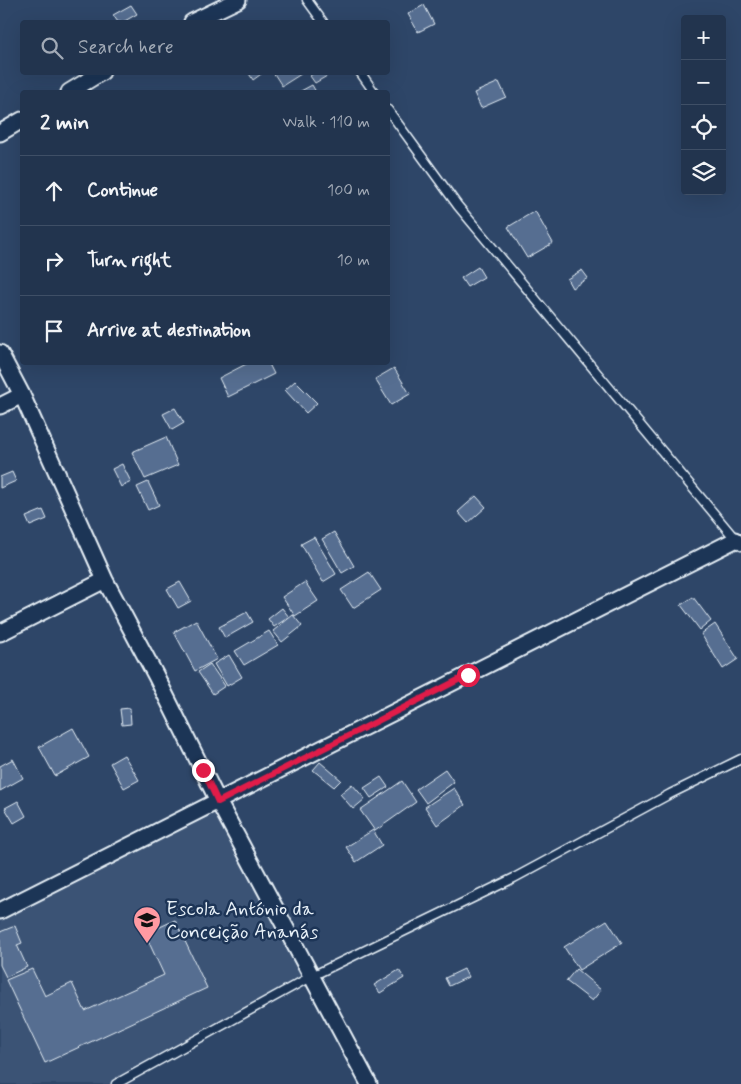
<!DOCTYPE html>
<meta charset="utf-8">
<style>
body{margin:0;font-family:Mynerve,sans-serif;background:#2e3f58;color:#f1f3f6}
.controls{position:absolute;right:15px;top:15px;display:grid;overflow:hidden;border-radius:5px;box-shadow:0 5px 20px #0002}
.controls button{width:45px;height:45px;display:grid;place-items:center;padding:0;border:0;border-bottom:1px solid #3f4f66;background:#22344e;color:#f1f3f6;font:25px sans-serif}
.stop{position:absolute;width:15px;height:15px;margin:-11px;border:4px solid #e11d48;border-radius:50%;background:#fff}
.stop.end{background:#e11d48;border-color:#fff;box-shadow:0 1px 5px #0008}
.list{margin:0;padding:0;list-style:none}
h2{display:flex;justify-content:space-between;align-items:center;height:65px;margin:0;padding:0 20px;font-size:21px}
h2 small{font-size:16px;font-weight:400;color:#a2aab6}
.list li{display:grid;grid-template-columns:32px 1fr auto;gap:15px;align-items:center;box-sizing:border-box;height:70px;padding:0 20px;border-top:1px solid #3f4f66}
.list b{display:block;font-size:19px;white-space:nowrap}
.list em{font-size:16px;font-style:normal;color:#a2aab6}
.icon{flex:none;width:28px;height:28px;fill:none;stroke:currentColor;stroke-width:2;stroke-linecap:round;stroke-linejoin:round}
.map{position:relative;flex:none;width:741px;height:1084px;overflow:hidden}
.search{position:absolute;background:#22344e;box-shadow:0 5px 20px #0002;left:20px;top:20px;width:370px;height:55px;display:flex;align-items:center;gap:12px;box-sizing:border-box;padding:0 18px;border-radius:5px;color:#a2aab6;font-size:19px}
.panel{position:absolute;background:#22344e;box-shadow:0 5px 20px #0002;left:20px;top:90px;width:370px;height:275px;border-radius:5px}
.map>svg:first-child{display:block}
.built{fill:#3a5274}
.building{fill:#566e91;stroke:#e8f1f8}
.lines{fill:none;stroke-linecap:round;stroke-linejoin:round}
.service-casing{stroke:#e8f1f8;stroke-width:11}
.minor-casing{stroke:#e8f1f8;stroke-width:19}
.service{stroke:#1d3557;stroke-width:8}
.minor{stroke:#1d3557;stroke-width:15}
.route{stroke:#e11d48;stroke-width:6}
.labels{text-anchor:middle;stroke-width:5;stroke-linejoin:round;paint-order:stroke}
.poi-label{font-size:20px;fill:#e8f1f8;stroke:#1d3557;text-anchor:start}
</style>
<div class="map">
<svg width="741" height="1084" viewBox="0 0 741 1084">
<rect width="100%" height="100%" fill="#2e4668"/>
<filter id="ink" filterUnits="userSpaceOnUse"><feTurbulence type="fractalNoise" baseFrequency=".02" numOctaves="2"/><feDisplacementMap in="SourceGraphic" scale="10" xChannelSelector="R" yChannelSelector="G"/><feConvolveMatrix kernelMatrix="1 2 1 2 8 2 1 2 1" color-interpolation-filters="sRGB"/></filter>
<g filter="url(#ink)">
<!-- built -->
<path class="built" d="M218,801L310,977L116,1084H0V911Z"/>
<!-- building -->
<path class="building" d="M131,5L137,14L123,22H118L113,15Z
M424,5L434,24L418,32L408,14Z
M248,72H264L253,80Z
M273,72H300L301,74L282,86Z
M315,72H324L327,76L315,83L310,76Z
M499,82L506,97L481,108L474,93Z
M312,85L316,92H299Z
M535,211L553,243L527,258L508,227Z
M478,267L484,277L467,287L461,278Z
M582,270L588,278L572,288L567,279Z
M250,362H268L274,374L228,397L219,378Z
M394,368L410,394L391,405L375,379Z
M295,381L317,403L306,413L285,390Z
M175,408L184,423L172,430L163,414Z
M166,437L178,465L145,479L132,452Z
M122,464L131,482L121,487L112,469Z
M12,472L16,481L0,488V477Z
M148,482L159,505L148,510L137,487Z
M476,496L486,507L468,523L458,512Z
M43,510L47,519L30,526L26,517Z
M334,532L354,566L342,573L322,539Z
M314,537L336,574L323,582L301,544Z
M369,572L381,590L353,608L341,590Z
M180,582L191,601L178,608L167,589Z
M305,582L318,601L295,616L282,597Z
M693,597L711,621L700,630L681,605Z
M282,608L289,617L274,627L268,619Z
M247,612L253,622L225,638L219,627Z
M293,615L302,626L282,642L273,631Z
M196,620L217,659L195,671L174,632Z
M715,624L738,659L723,669L701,634Z
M269,631L278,645L244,665L235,651Z
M229,655L242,677L227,686L214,664Z
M210,664L225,686L213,694L198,672Z
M130,708L131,724L122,725L120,709Z
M73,728L89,757L55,776L39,747Z
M124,755L139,780L124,788L110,763Z
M13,759L23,778L0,791V766Z
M320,762L341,780L334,787L313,770Z
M445,769L454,782L426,803L416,789Z
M381,777L388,787L371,798L364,788Z
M402,781L416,802L375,831L360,810Z
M352,784L365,799L353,809L340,794Z
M454,788L465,805L437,825L425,807Z
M18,801L26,816L14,823L5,808Z
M373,830L382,845L356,862L346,847Z
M175,920L207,988L45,1063L6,980L32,969L45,996L72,983L85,1011L164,975L145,934Z
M607,920L622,943L579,970L564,947Z
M15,926L22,943L17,945L27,967L6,977L0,965V932Z
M464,969L468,977L449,986L445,978Z
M576,969L601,990L592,1001L566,981Z
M399,970L404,978L380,993L374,985Z"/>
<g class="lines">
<!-- service casing -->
<g class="service-casing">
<path id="service" d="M307,0L323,22
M360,72L374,92
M388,110L458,206L741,546
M116,1084L310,977L514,878L670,794L741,759"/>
</g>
<!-- minor casing -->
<g class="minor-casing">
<path id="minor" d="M192,22L238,0
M69,92L102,72
M0,133L22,120
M0,353L22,395L105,580L156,676L218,801L369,1084
M0,406L22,395
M0,633L105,580
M0,911L735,540"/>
</g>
<!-- service -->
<use href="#service" class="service"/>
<!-- minor -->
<use href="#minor" class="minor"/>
</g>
</g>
<g class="lines" filter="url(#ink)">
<!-- route -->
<path class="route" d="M203,770L218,802L468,675"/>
</g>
<!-- icons -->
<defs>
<g id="school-pin" transform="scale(1.4375)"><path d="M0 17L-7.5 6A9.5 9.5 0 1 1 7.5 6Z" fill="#ff9aa2" stroke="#1d3557"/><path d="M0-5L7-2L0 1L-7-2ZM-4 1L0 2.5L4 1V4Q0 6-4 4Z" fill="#111"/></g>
</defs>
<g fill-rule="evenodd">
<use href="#school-pin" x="147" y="920"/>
</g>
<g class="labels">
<!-- poi labels -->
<g class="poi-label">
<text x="166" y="915">Escola António da<tspan x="166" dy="23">Conceição Ananás</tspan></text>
</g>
</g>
</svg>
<div class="controls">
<button>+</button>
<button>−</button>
<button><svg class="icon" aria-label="locate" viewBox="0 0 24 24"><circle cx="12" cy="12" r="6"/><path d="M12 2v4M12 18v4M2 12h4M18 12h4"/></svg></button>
<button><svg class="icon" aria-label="layers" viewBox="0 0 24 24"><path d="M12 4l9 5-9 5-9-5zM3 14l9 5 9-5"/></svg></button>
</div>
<div class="stop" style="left:468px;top:675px"></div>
<div class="stop end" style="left:203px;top:770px"></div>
<div class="search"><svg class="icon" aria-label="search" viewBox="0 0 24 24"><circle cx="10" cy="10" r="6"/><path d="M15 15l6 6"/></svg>Search here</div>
<section class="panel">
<h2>2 min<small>Walk · 110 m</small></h2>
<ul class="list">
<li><svg class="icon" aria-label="ahead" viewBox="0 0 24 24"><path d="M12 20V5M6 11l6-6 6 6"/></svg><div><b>Continue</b></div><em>100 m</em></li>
<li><svg class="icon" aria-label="right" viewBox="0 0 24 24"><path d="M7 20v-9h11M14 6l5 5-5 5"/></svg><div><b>Turn right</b></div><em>10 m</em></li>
<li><svg class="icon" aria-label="arrive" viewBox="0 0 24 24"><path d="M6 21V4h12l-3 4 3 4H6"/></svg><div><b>Arrive at destination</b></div></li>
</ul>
</section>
</div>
